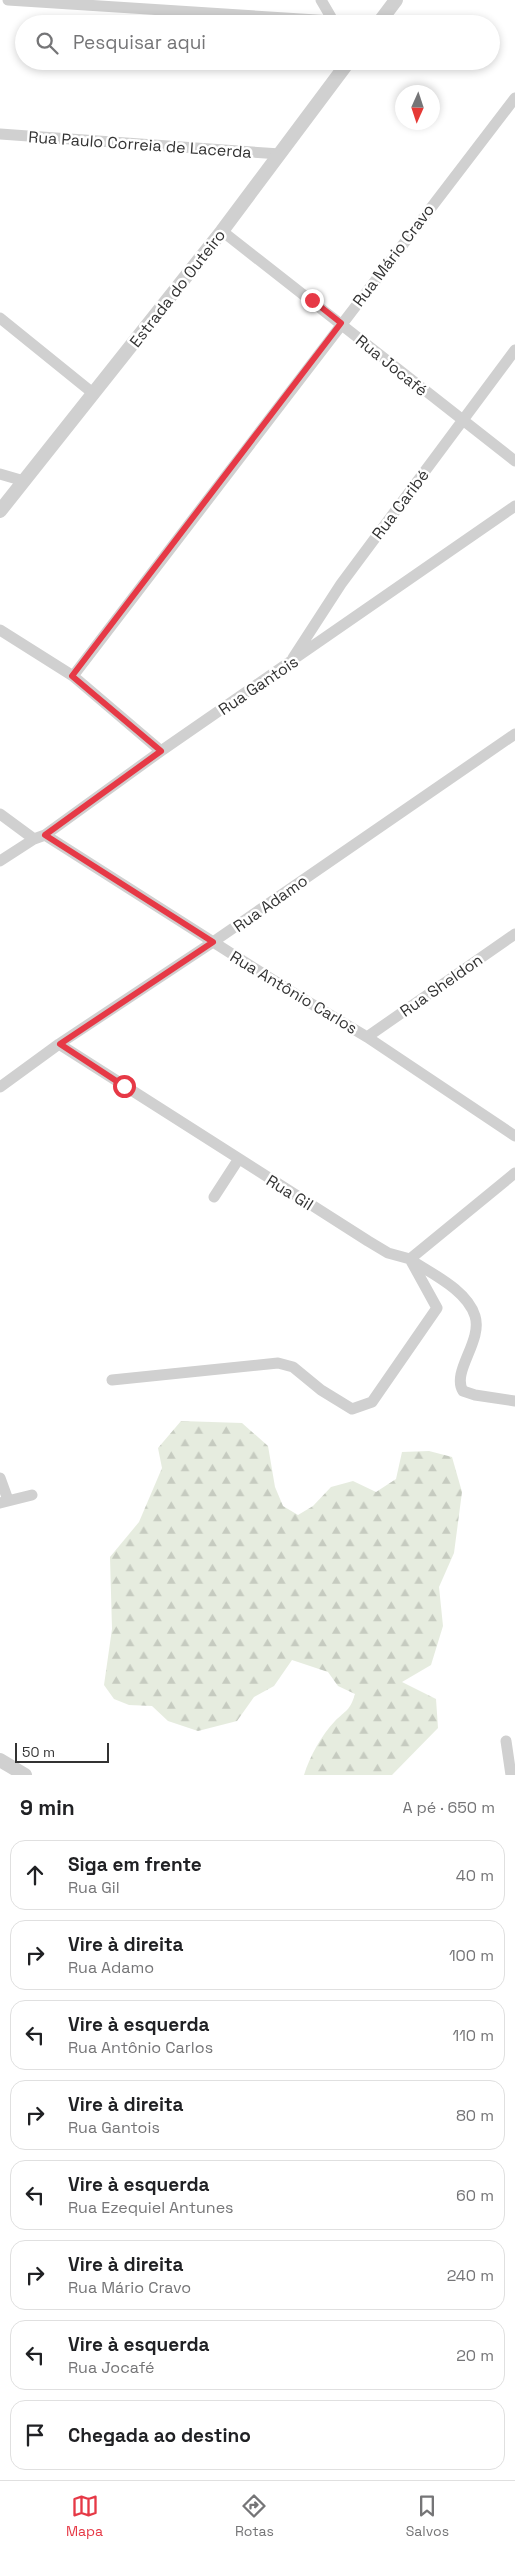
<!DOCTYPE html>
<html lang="pt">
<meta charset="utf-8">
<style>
body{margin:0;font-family:"Space Grotesk",sans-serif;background:#f2f2f2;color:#202124}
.compass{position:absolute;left:395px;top:85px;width:45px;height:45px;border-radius:50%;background:#fff;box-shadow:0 2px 8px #0003;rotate:183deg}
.scale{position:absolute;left:15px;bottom:12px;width:94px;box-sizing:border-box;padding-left:5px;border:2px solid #333;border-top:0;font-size:14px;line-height:18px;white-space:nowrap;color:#333;-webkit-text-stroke:4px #fff;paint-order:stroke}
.stop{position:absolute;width:15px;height:15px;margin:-11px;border:4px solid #e63946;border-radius:50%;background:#fff}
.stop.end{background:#e63946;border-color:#fff;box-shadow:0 1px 5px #0008}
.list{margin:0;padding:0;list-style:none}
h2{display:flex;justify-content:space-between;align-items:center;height:65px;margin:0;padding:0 20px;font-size:21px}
h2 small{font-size:16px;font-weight:400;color:#757577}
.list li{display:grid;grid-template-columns:32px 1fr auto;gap:15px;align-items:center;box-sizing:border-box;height:70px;margin:0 10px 10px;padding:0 10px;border:1px solid #e0e0e0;border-radius:15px}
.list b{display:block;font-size:19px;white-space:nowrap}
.list p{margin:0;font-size:16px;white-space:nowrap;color:#757577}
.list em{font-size:16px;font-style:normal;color:#757577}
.icon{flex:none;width:28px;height:28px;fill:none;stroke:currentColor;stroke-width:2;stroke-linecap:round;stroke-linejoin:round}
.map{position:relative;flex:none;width:515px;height:1775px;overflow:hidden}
.search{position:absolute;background:#fff;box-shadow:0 2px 8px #0003;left:15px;right:15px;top:15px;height:55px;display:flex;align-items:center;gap:12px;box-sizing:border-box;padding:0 18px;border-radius:28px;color:#757577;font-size:19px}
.sheet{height:705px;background:#fff}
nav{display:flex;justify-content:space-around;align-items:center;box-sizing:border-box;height:70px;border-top:1px solid #e0e0e0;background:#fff;font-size:14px;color:#757577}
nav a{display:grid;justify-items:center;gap:2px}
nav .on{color:#e63946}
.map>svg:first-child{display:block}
.forest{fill:url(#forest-firs)}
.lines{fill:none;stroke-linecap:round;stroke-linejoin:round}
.minor{stroke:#d0d0d0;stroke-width:11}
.tertiary{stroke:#d0d0d0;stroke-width:14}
.route{stroke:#e63946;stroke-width:6}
.labels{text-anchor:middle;stroke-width:5;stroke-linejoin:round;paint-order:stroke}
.street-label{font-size:16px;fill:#333;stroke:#fff}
</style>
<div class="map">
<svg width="515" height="1775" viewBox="0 0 515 1775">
<defs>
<pattern id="forest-firs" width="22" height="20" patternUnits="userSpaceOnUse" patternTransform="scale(1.25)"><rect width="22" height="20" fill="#e6ecdf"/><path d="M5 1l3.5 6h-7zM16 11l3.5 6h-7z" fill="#c6cbc0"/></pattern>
</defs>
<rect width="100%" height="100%" fill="#fff"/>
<!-- forest -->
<path class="forest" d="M181,1421L242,1423L268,1446L275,1487L283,1506L298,1515L313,1506L331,1487L353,1481L376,1492L396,1479L402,1452L429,1451L452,1457L462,1492L454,1553L439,1587L443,1626L431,1665L402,1682L436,1699L438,1728L392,1775H304C310,1756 321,1736 335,1721C346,1710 350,1711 355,1694L338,1686L328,1672L292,1660L274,1686L254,1697L237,1721L198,1731L168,1721L152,1706L129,1705L114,1699L104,1685L112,1629L110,1557L139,1522L162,1468L158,1448Z"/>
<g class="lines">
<!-- minor -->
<path class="minor" d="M8,0L332,21
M321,0L335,24
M0,134L280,154
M222,231L515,461
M0,318L94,394
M0,474L24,481
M0,630L73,676L161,751
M293,658L341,584L515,350
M73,676L515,98
M0,814L34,839
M45,835L295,994L367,1037L515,1136
M0,861L34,839L45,835L161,751L515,506
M367,1037L515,934
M59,1044L368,1241L388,1253L410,1259L515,1173
M0,1087L59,1044L213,942L515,734
M214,1197L238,1160
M411,1260C432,1274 467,1290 475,1316C483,1341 451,1372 463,1391L475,1395L515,1401
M112,1380L278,1363L293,1367L321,1390L352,1409L372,1402L437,1308L410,1259
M0,1478L8,1500
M0,1503L32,1495
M506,1741L511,1775"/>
<!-- tertiary -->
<path class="tertiary" d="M378,24L396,0
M0,511L222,231L349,61
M0,1760L25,1775"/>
</g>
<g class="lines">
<!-- route -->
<path class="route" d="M124,1086L60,1044L213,942L45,835L161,751L72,676L341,323L312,300"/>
</g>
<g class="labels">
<!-- street labels -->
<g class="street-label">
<text transform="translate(140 144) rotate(4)" y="6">Rua Paulo Correia de Lacerda</text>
<text transform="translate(393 255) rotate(-53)" y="6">Rua Mário Cravo</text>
<text transform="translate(177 288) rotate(-52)" y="6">Estrada do Outeiro</text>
<text transform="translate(392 365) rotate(39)" y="6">Rua Jocafé</text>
<text transform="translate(400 504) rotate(-53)" y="6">Rua Caribé</text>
<text transform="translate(258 685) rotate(-34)" y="6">Rua Gantois</text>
<text transform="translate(270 903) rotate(-35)" y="6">Rua Adamo</text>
<text transform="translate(441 985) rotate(-35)" y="6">Rua Sheldon</text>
<text transform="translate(294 992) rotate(31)" y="6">Rua Antônio Carlos</text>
<text transform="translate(290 1192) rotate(32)" y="6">Rua Gil</text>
</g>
</g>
</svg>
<svg class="compass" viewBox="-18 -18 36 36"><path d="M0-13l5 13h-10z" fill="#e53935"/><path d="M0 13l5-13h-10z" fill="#757577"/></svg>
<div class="scale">50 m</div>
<div class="stop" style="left:124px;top:1086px"></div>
<div class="stop end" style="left:312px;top:300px"></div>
<div class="search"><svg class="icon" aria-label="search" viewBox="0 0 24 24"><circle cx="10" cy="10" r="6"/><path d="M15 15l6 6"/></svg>Pesquisar aqui</div>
</div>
<section class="sheet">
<h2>9 min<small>A pé · 650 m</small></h2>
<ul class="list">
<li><svg class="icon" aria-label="ahead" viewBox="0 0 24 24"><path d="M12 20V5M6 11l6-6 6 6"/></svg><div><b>Siga em frente</b><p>Rua Gil</p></div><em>40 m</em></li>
<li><svg class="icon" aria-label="right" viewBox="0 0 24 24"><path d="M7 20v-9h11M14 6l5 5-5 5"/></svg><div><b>Vire à direita</b><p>Rua Adamo</p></div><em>100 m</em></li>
<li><svg class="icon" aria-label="left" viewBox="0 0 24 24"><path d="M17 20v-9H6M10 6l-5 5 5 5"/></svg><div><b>Vire à esquerda</b><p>Rua Antônio Carlos</p></div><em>110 m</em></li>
<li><svg class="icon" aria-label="right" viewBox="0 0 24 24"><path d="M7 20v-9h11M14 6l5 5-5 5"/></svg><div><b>Vire à direita</b><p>Rua Gantois</p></div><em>80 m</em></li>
<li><svg class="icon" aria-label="left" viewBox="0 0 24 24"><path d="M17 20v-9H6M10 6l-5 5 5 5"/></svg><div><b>Vire à esquerda</b><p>Rua Ezequiel Antunes</p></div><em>60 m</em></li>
<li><svg class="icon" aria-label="right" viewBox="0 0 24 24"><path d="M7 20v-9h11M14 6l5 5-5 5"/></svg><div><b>Vire à direita</b><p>Rua Mário Cravo</p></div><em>240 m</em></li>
<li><svg class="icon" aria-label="left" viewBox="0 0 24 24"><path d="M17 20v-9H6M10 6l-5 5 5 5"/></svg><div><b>Vire à esquerda</b><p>Rua Jocafé</p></div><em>20 m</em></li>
<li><svg class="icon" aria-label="arrive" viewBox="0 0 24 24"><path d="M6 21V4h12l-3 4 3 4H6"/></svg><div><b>Chegada ao destino</b></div></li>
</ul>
</section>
<nav>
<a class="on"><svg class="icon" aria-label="map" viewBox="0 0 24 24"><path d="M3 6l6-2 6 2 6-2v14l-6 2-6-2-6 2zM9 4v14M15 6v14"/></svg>Mapa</a>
<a><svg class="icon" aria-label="directions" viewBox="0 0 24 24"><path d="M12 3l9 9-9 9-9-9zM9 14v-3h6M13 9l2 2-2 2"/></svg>Rotas</a>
<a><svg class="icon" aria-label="saved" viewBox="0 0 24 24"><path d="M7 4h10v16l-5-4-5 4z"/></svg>Salvos</a>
</nav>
